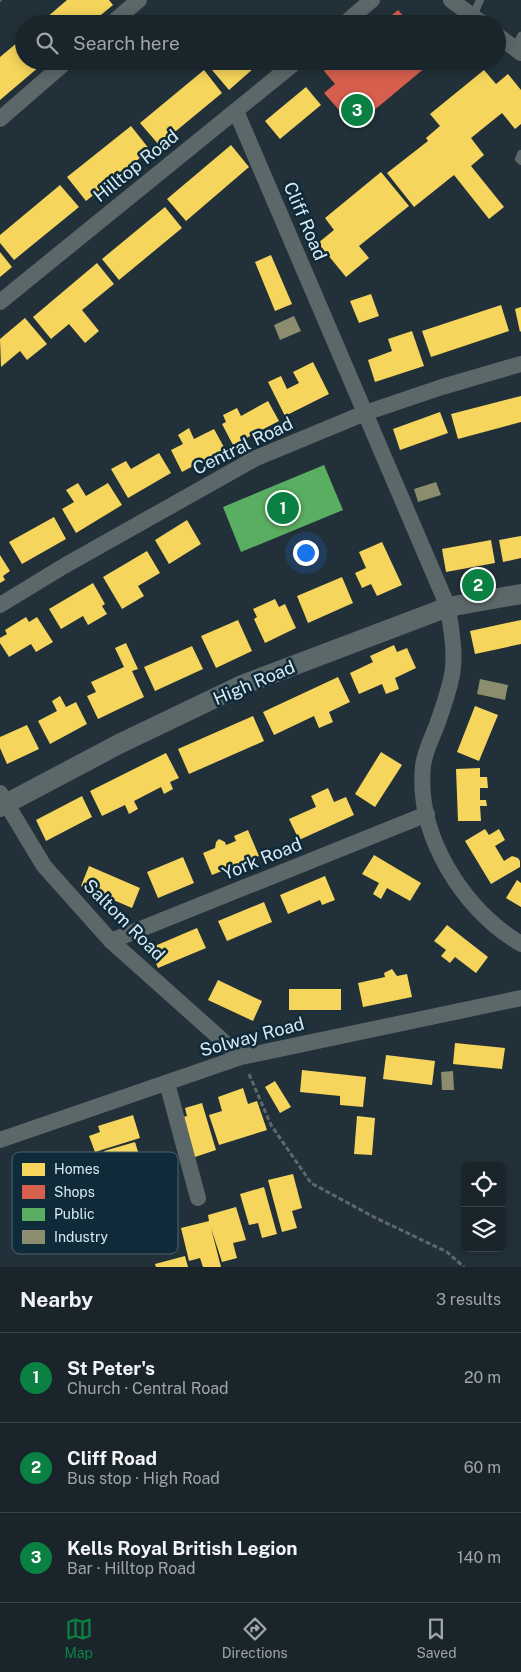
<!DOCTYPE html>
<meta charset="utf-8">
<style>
body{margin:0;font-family:"Public Sans",sans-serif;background:#273137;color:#f1f3f6}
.controls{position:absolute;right:15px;bottom:15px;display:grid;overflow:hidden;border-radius:8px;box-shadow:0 2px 12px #0003}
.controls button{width:45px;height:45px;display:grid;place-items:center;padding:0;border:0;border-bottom:1px solid #384247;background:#1a252b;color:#f1f3f6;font:25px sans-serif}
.you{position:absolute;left:305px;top:552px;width:18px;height:18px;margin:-12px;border:4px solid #fff;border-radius:50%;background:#1a73e8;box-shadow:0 0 0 8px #1a73e833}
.badge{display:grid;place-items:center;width:32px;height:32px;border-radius:50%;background:#0b8043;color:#fff;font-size:16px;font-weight:700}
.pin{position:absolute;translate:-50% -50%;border:2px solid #fff;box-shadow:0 1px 5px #0006}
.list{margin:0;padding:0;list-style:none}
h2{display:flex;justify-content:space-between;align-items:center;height:65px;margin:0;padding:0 20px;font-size:21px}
h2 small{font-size:16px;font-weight:400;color:#9fa5a9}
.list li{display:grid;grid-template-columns:32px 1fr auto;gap:15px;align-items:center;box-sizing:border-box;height:90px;padding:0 20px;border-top:1px solid #384247}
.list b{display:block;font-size:19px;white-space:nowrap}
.list p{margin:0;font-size:16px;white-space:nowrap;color:#9fa5a9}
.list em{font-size:16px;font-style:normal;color:#9fa5a9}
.icon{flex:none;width:28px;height:28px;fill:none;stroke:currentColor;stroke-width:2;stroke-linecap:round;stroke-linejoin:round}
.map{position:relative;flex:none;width:521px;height:1267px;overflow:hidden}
.search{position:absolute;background:#1a252b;box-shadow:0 2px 12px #0003;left:15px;right:15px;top:15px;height:55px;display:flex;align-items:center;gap:12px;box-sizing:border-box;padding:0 18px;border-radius:28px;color:#9fa5a9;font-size:19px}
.sheet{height:335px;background:#1a252b}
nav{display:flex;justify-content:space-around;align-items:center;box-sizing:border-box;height:70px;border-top:1px solid #384247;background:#1a252b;font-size:14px;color:#9fa5a9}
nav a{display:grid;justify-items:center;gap:2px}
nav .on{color:#0b8043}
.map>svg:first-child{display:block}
.homes{fill:#f6d55c}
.shops{fill:#d6604d}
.public{fill:#5aae61}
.industry{fill:#8c8c6e}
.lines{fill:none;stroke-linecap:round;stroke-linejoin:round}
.path{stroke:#5e686c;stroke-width:3;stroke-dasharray:5 2.5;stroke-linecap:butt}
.service{stroke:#5c676a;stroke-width:8}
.minor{stroke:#5c676a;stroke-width:16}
.tertiary{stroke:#5c676a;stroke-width:20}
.labels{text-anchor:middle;stroke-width:5;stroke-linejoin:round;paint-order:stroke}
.street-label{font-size:18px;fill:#daeaf3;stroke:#0f2a38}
.key{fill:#0f2a38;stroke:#4c6470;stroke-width:1}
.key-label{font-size:14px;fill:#daeaf3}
</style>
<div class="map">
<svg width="521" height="1267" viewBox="0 0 521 1267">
<rect width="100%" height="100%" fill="#223139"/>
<!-- homes -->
<path class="homes" d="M67,0H109L113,5L90,24H39Z
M24,37V61H46L0,100V57Z
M222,61H262L229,90L212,70Z
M204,70L222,93L159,145L140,123Z
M484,70L496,84L508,74L521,90V124L515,129L502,113L471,138L484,155L471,166L504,207L489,219L454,175L414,207L387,173L428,141L426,138L440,126L430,114Z
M306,87L321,105L280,139L265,121Z
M131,126L150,150L86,201L67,177Z
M231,145L249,167L186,221L167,199Z
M381,172L409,206L359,246L369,258L346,277L318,243L334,230L325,218Z
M60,185L79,207L14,260L0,243V235Z
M165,207L182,228L119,280L102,259Z
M0,252L12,267L0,277Z
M271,255L292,304L275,311L255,262Z
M97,263L114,284L82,310L99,331L85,343L69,324L51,339L33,317Z
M371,294L379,316L359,323L350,301Z
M501,305L509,331L431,357L422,331Z
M521,307V331L520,332L515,309Z
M25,318L47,344L27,360L20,351L1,367L0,339Z
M412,331L424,366L375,382L368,360L392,351L388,339Z
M313,362L329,394L285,416L268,382L281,376L287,389L299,383L293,372Z
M521,396V422L458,439L451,414Z
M268,401L279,421L233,445L222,424L226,422L223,415L237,408L241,416Z
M440,412L448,433L400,450L393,429Z
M189,428L194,439L214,429L225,449L182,472L171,450L183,444L178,435Z
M159,453L171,473L128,498L111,469L126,461L131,469Z
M78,483L86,496L108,483L122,505L76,533L62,509L74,502L66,490Z
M54,517L66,539L22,564L9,542Z
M187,520L201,544L169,564L155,540Z
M521,536V558L503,562L499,540Z
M491,540L495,563L446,572L442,549Z
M382,542L402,585L377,596L371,584L362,588L355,573L366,568L359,552Z
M147,551L160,573L138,586L144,596L122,609L103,577Z
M0,555L10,571L3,576L5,580L0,583Z
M342,577L353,603L308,623L297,596Z
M93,583L105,604L102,606L107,614L88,625L83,616L61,629L49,609Z
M275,599L279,607L285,604L296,628L265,643L254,619L257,617L253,609Z
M26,617L29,622L37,617L53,642L36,652L31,644L9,657L0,643V638L7,634L5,630Z
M238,620L252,651L216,668L201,636Z
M521,620V644L475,654L470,631Z
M126,643L138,669L132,671L144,697L98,719L87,696L96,692L91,682L124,667L115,648Z
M394,645L397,652L407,648L416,668L395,678L399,689L386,694L382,684L359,694L350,673L373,662L370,656Z
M192,646L203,669L155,691L144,667Z
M338,677L350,702L329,712L333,722L319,728L314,716L274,735L263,712Z
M60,696L66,707L76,702L87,724L50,744L38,721L57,711L52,701Z
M475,706L498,715L479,761L457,752Z
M253,716L264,741L189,774L178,749Z
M27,725L39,749L7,764L0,748V737Z
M381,752L402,765L375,807L355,794Z
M166,753L179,778L170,782L173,789L164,794L161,787L134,801L138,809L129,814L125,805L102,816L90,791Z
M480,768V777H487L488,788H480V800H486L487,806H480L481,821H458L456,769Z
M328,788L334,802L346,797L354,815L299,840L289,819L316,807L311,796Z
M82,796L92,817L46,841L36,820Z
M485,829L489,835L499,829L505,840L495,846L504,861L512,856L518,858L520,861V867L491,884L465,841Z
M248,830L259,856L212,875L203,853L215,848L216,842L219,839L225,842L226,845L236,841L234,836Z
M374,855L421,883L410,901L387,888L381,899L373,894L379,883L362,874Z
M183,857L194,883L158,898L147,872Z
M89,866L140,888L132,908L81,886Z
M325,876L335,900L322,905L320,900L288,914L280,895Z
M517,880L521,883V907L506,898Z
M264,902L272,922L227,941L218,921Z
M447,925L488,957L476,973L455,957L450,963L441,956L446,950L434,941Z
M197,928L206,948L158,968L150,948Z
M392,969L397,976L407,974L412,997L363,1007L358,983L385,977L384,973Z
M218,980L262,1001L253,1021L208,1000Z
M289,989H341V1010H289Z
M455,1043L505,1048L502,1069L453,1064Z
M386,1055L435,1061L432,1085L383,1079Z
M302,1070L366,1077L363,1107L340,1105V1096L300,1092Z
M275,1081L291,1107L280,1113L265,1087Z
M243,1088L248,1104L257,1101L267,1130L219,1145L209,1115L222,1111L218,1097Z
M202,1103L216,1150L192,1158L180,1118L187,1116L185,1108Z
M133,1115L140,1138L95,1152L89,1136L100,1132L98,1126Z
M357,1116L375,1118L372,1155L354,1154Z
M135,1142L151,1193L120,1202L116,1190L102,1194L94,1167L108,1163L104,1151Z
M293,1174L302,1208L292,1211L297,1228L282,1232L268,1180Z
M264,1187L277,1234L262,1238L258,1223L249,1225L240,1194Z
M236,1207L246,1240L233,1243L237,1258L222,1262L211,1228L221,1267H203L200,1258L189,1261L181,1228L209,1221L208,1215Z
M185,1256L188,1267H156L155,1264Z"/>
<!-- shops -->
<path class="shops" d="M398,10L410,24H381Z
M336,61H421L426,67L354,127L324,93L335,84L324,71Z"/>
<!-- public -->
<path class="public" d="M324,465L343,510L241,552L223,507Z"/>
<!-- industry -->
<path class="industry" d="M294,316L301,331L280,340L274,325Z
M436,482L441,495L418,502L414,489Z
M480,679L508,685L505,700L477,694Z
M453,1071L454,1090H442L441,1072Z"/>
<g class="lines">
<!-- path -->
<path class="path" d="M0,1L1,0
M249,1074L271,1125L311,1183L374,1217L447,1252L464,1267"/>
<!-- service -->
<path class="service" d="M473,16L480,0
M515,48L521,36
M521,154L519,159L521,161"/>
<!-- minor -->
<path class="minor" d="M451,0L483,24
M111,24L139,0
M344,24L372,0
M497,35L521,53
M236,111L448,607C451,629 456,653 452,675C449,690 444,705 439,719C434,735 425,749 423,766C416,836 463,909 521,944
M0,119L67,61
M0,302L297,61
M0,605L64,566L256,458L365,413L442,387L521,364
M0,793L44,866L111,941L241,1057
M111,941L427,814
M167,1083L198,1198
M0,1140L241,1057L521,998"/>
<!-- tertiary -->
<path class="tertiary" d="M0,807L119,744L242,685L448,607L521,594"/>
</g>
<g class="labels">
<!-- street labels -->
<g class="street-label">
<text transform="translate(136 166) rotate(-39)" y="6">Hilltop Road</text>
<text transform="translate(305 221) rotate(67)" y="6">Cliff Road</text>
<text transform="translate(243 446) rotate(-26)" y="6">Central Road</text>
<text transform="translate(254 683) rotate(-23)" y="6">High Road</text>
<text transform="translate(262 859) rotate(-22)" y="6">York Road</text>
<text transform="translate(124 920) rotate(45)" y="6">Saltom Road</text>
<text transform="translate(252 1037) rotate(-15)" y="6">Solway Road</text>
</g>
</g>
<!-- legend -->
<rect x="12" y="1152" width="166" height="102" rx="8" class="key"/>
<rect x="22" y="1163" width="23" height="13" fill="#f6d55c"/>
<rect x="22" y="1185" width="23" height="14" fill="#d6604d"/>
<rect x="22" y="1208" width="23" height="13" fill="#5aae61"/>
<rect x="22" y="1230" width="23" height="14" fill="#8c8c6e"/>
<g class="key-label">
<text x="54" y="1174">Homes</text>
<text x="54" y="1197">Shops</text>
<text x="54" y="1219">Public</text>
<text x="54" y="1242">Industry</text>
</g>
</svg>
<div class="controls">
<button><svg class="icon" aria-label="locate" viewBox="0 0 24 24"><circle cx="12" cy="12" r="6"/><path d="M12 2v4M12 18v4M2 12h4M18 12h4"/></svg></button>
<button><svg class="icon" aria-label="layers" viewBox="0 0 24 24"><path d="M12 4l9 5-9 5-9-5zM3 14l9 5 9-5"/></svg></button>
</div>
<div class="you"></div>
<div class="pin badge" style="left:283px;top:508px">1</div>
<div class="pin badge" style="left:478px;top:585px">2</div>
<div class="pin badge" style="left:357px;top:110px">3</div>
<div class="search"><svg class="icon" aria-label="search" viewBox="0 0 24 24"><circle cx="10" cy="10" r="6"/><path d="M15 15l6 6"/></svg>Search here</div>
</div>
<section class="sheet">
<h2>Nearby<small>3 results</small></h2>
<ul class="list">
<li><span class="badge">1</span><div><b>St Peter's</b><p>Church · Central Road</p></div><em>20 m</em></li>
<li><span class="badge">2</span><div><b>Cliff Road</b><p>Bus stop · High Road</p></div><em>60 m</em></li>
<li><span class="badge">3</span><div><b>Kells Royal British Legion</b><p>Bar · Hilltop Road</p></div><em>140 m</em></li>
</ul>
</section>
<nav>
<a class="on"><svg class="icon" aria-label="map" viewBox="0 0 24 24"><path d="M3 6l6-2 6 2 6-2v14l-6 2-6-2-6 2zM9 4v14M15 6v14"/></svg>Map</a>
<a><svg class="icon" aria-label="directions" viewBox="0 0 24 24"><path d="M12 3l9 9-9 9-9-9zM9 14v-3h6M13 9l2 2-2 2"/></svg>Directions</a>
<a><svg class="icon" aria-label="saved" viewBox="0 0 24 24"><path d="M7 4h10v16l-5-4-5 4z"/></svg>Saved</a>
</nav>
